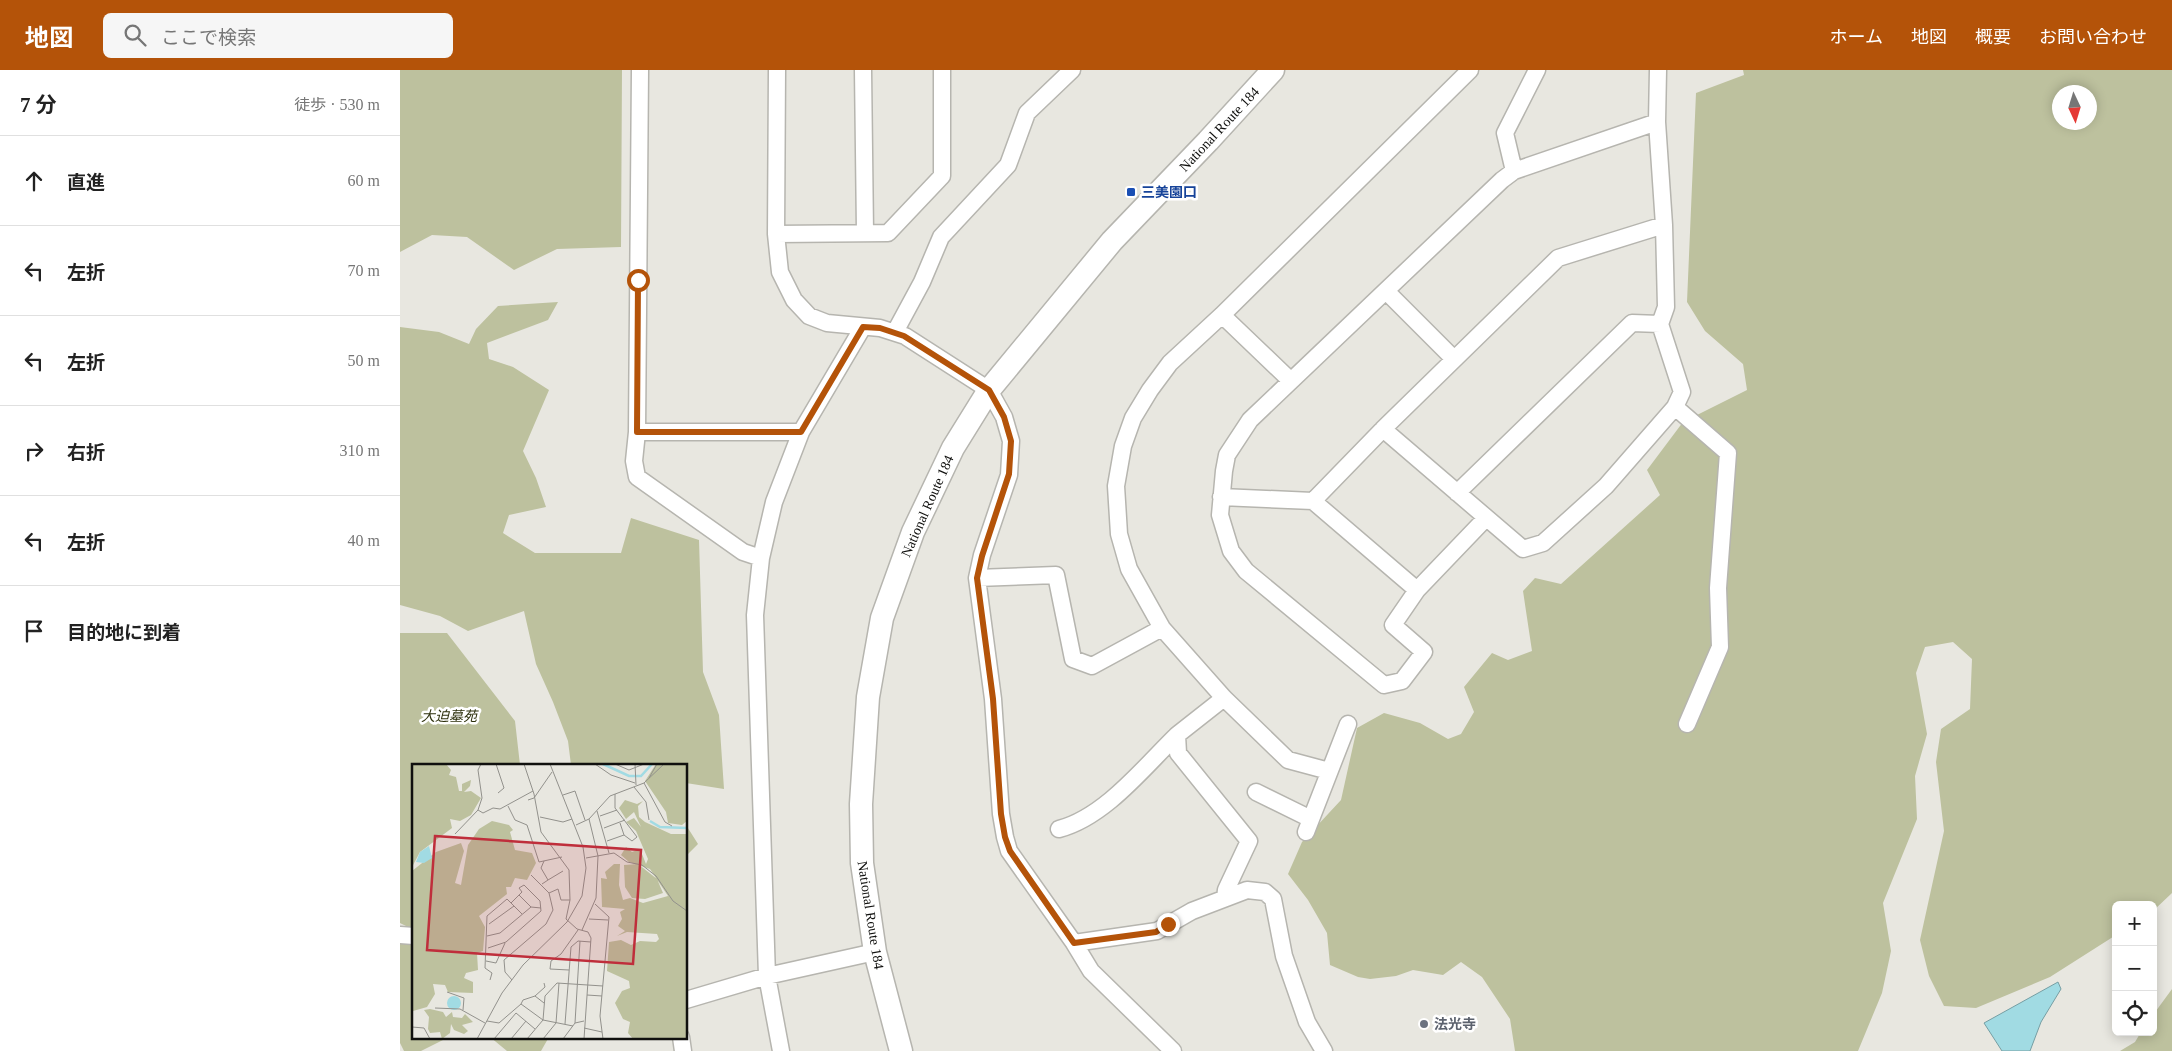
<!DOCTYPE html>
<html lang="ja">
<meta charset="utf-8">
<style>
body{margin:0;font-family:"Times New Roman","Noto Sans JP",serif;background:#f6f6f6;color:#222}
.controls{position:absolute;right:15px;bottom:15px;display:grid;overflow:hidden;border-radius:8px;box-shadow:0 2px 12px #0003}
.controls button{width:45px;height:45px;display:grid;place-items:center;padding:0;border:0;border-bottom:1px solid #e0e0e0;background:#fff;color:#222;font:25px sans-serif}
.compass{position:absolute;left:1652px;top:15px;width:45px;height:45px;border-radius:50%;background:#fff;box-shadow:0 2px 12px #0003;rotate:176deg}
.stop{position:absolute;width:15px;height:15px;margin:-11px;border:4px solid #b45309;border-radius:50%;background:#fff}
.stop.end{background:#b45309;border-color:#fff;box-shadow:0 1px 5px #0008}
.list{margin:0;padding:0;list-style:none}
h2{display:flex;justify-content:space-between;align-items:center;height:65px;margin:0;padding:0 20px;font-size:21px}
h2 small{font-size:16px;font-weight:400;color:#767676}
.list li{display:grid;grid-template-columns:32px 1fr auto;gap:15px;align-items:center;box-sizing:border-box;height:90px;padding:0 20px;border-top:1px solid #e0e0e0}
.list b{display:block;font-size:19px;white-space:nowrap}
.list em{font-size:16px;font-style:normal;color:#767676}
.icon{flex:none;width:28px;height:28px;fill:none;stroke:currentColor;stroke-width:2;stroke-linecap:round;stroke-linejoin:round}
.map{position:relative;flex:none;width:1772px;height:981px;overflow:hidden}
header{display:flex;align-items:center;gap:30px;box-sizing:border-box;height:70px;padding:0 25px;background:#b45309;color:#fff}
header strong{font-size:24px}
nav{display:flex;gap:28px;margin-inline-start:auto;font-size:18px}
.search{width:350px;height:45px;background:#f6f6f6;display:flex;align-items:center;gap:12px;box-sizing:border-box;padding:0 18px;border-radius:8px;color:#767676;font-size:19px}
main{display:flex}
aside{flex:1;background:#fff}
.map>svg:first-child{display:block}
.green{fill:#bdc19e;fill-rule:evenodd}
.water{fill:#a1dbe3;stroke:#769ea3}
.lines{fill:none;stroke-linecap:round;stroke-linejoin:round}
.minor-casing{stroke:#b6b5af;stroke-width:19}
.highway-casing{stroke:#b6b5af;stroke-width:25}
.minor{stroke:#fff;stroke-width:16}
.highway{stroke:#fff;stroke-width:22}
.route{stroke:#b45309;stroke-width:6}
.transit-dot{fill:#1a4fb4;stroke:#fff;stroke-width:2}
.worship-dot{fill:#6b7280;stroke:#fff;stroke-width:2}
.labels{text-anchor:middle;stroke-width:5;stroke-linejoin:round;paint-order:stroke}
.street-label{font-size:14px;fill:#10100e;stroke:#fff}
.transit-label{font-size:14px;font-weight:bold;fill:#164399;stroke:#fff;text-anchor:start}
.park-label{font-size:14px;font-style:italic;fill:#2c2f0b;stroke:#fff}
.worship-label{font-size:14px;font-weight:bold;fill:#5b616d;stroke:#fff;text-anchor:start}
.inset-river{fill:none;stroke:#a1dbe3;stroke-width:2.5}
.inset-road{fill:none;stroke:#92918c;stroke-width:1}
.view{fill:#bf2e3b;fill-opacity:0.15;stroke:#bf2e3b;stroke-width:2.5}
.inset-edge{fill:none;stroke:#10100e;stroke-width:2.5}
</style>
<header>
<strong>地図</strong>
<div class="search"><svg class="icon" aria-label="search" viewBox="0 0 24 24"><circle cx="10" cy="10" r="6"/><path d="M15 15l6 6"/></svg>ここで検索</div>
<nav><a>ホーム</a><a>地図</a><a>概要</a><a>お問い合わせ</a></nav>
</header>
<main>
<aside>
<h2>7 分<small>徒歩 · 530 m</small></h2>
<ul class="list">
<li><svg class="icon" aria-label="ahead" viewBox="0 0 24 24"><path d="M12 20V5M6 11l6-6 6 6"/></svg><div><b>直進</b></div><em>60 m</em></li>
<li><svg class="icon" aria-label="left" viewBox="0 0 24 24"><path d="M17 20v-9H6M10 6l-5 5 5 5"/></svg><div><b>左折</b></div><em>70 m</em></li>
<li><svg class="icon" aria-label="left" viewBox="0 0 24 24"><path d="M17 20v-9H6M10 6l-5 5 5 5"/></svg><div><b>左折</b></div><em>50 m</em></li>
<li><svg class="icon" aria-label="right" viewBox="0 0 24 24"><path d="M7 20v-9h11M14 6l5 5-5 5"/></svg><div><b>右折</b></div><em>310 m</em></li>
<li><svg class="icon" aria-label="left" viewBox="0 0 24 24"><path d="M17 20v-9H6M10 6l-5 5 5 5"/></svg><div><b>左折</b></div><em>40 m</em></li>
<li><svg class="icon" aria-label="arrive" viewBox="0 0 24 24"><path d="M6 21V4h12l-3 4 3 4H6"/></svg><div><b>目的地に到着</b></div></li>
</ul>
</aside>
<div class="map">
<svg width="1772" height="981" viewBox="0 0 1772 981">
<rect width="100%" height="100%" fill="#e8e7e0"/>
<!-- green -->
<path class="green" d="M0,0H222L221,177L157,179L114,200L67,167L32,165L0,182Z
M1343,0H1772V823L1753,841V835H1716V865L1650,907L1576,938L1544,936L1529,906L1520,870L1544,761L1536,692L1541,659L1570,639L1572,589L1553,572L1525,577L1516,603L1527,664L1515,706L1517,749L1483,833L1491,881L1482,923L1458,981H1115L1110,949L1082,907L1061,892L1043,905L1013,900L996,906L970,909L958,907L930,895L927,863L908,830L888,804L902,772L941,730L957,658L984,643L1020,653L1048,669L1061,664L1074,642L1064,617L1092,583L1108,590L1132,581L1123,521L1135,508L1161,514L1260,425L1247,400L1283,352L1347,320L1343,294L1305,261L1287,232L1296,23L1344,5ZM1660,22H1690V52H1660Z
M158,232L148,250L87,273L89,289L113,297L149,320L123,381L136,408L146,437L109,445L103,463L135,483H221L231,448L299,470L303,602L319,645L324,719L286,713V695H171L168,671L153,632L136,594L124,541L68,561L40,546L0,535V257L39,262L69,274L76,259L98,236Z
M0,563H47L115,651L120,695H14V860L0,853Z
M286,755L298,774L286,786Z
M0,865L14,870V967H49L21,981H4L0,973Z
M1772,919V981H1720L1735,972L1741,962H1753V945Z
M90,967H149L141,981H107Z"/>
<!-- water -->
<path class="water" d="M1658,912L1661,919L1641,952L1630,981H1602L1584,953Z"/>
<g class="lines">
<!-- minor casing -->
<g class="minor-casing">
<path id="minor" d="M240,0L237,362L234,391L237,407L343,482L361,488
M377,0L376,164L380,202L394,230L409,246L427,253L480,258L505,266L589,320L604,347L611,371L609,405L582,485L577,508L593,629L601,744L605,767L609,781L674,873L691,901L773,981
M463,0L465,162
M1114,101L1105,63L1137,0
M376,164L488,163L542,106V0
M986,221L1054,289
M822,245L891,311
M495,262L522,212L541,167L608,95L627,43L672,0
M1275,337L1328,383L1318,518L1320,577L1287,654
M983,359L1123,479L1143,473L1206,416L1275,337L1282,322L1260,254L1266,237L1264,155L1257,52L1258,0
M237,362H401
M1057,423L1232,253L1260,254
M821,427L913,431L983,359L1158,188L1264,155
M913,431L1017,520
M1086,448L1017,520L993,555L1024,582L1002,611L984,615L846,501L831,481L820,445L824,401L827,385L850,350L1102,110L1114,101L1257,52
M577,508L656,505L673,589L692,596L762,558
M824,628L777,665L778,683L849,771L826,820L825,828
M929,701L888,690L824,628L762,558L729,499L719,464L716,416L723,376L733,348L750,320L770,293L822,245L1070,0
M856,722L911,749
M659,759C705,747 744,697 777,665
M906,762L948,654
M0,865L14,866
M674,873L757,861L792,841L847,820L865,822L873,829L884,886L907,952L924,981
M286,930L367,906L475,882
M281,967L283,981
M381,981L367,906L355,545L361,488L374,432L401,362L463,257"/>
</g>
<!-- highway casing -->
<g class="highway-casing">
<path id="highway" d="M501,981L475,882L462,793L461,734L468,627L482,548L513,462L553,378L589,320L712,171L808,71L873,0"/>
</g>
<!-- minor -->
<use href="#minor" class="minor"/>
<!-- highway -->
<use href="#highway" class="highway"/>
</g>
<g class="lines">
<!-- route -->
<path class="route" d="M238,210L237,362H401L463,257L480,258L504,266L589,320L604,347L611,371L609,404L582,486L577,508L593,629L601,744L605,767L610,781L674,873L756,862L768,854"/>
</g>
<!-- markers -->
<rect class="transit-dot" x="726" y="117" width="10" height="10" rx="2.5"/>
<circle class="worship-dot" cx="1024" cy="954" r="5"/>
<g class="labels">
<!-- street labels -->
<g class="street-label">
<text transform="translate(819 59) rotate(-47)" y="5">National Route 184</text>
<text transform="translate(527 436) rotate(-66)" y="5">National Route 184</text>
<text transform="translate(471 845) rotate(81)" y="5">National Route 184</text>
</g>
<!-- transit labels -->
<g class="transit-label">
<text x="741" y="127">三美園口</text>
</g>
<!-- park labels -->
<g class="park-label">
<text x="49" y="651">大迫墓苑</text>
</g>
<!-- worship labels -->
<g class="worship-label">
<text x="1034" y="959">法光寺</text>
</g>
</g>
<!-- overview -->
<g transform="translate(12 694)">
<rect width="275" height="275" fill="#e8e7e0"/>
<path d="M0,0H34L39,6L37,11L44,13L47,27H50V20L59,16L58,22L52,28L59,27L69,34L59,51L48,57L38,55L40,64L8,88L0,103ZM244,0H275V57L270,61L256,59L254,48L233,17ZM213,36L225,40L231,37L226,42L227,53L233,58L259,70H275V275H221L216,269L218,258L211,255L203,239L210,227L218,224L217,217L195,207L197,178L209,176L219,181L228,177L244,178L247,175L245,170L215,168L205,172L213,167L206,162L210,155L208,148L213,145L190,143L189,114L195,115L193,108L202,100H208L207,121L211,136L218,134L231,139L256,132L238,105L217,98L209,91L214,83L220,88L228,85L234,100L236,95L224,67L214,58L222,54L229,63L222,48L214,55L207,44ZM80,57L97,61L101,66L98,68L103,86L120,89L124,99L115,116L103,114L99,123H94L95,130L67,152L73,163L71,187L65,189L66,206L54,209L52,214L61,218V229L36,228L33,221L21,220L23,230L15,243L1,247L0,256V107L24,88L49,79L52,87L43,119L49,121L56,81L67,65ZM226,100L245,115L251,129L233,135L220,134L213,123L212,101ZM18,245L31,248L34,253L40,248L41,253L50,254L53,250L61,258L50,261L56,267L52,270L42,266L39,260L38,269L30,275L28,268L18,269L16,265L17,253L12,246Z" fill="#bdc19e"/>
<path d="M17,82L20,94L12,99L4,98L8,88ZM35 239a7 7 0 1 1 14 0a7 7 0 1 1-14 0Z" fill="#a1dbe3"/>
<path class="inset-river" d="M191,0L217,12H229L240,0M238,57L248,63L275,64"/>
<path class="inset-road" d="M84,0L92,24L86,29M112,0L122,30L129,68L157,106L158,136L154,155L165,165L176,168L179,174L172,275M183,0L199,11L223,19M203,0L217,6L232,0M223,0L224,21M237,14L245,0M232,19L253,58L260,62M222,23L234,38L237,56M203,30V44L225,73L220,77L212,71M151,31L163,27L173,56M116,36L122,34L140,8M96,42L103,56L115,61L127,98L150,93M66,46L70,34L66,6L69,0M185,47L197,89M188,52L205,46M128,53L151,58L160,55M164,61L177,55L198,32L232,19L252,0M192,64L213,56M43,70L66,46L71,49L81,44L88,45L121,27M195,77L212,71L208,59M174,94L202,89L215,98L230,101L244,112L261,137L275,147M136,116L151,107M130,120L136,116L129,104L132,97M137,129L146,125L149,136H158M107,131L119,143M183,140L197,153L188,252L191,275M177,155L196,156M77,160L102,142M170,166L184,134L186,92L177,55M75,172L88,169L119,143L129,144M76,184L94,178L129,147L128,137L112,121L107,124L110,128L99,139M74,197L84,199L93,179M157,206L138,205L139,197L149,190L166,166M78,216L80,209L73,204L75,152L95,135L110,150M100,216L93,208L92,196L134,160L141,146L137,129L119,111M35,228L52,234L51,246M175,231L190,232M123,232L133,223L132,219M109,240L111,236L123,232L132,239M23,244L48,245L73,259M75,257L87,259L109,240L131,256L161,262M163,259L168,177M153,260L159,183L166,177L179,178M0,263L12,264L18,275M172,264L190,268M65,275L90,229L111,201L155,158L170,132L174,104L171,83L138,0M82,275L104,249L123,265M99,275L114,257M115,275L131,256L133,232L145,219L191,222M131,275L144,259L147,219M151,275L163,259L172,257"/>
<path class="view" d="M23,72L229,86L221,200L15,186Z"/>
<rect width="275" height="275" class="inset-edge"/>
</g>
</svg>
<div class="controls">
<button>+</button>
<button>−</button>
<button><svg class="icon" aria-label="locate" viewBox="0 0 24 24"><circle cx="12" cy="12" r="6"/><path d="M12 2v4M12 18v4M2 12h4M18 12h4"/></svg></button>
</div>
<svg class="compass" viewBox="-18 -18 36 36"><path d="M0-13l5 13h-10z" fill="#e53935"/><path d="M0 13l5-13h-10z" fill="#767676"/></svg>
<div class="stop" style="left:238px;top:210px"></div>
<div class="stop end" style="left:768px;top:854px"></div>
</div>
</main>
